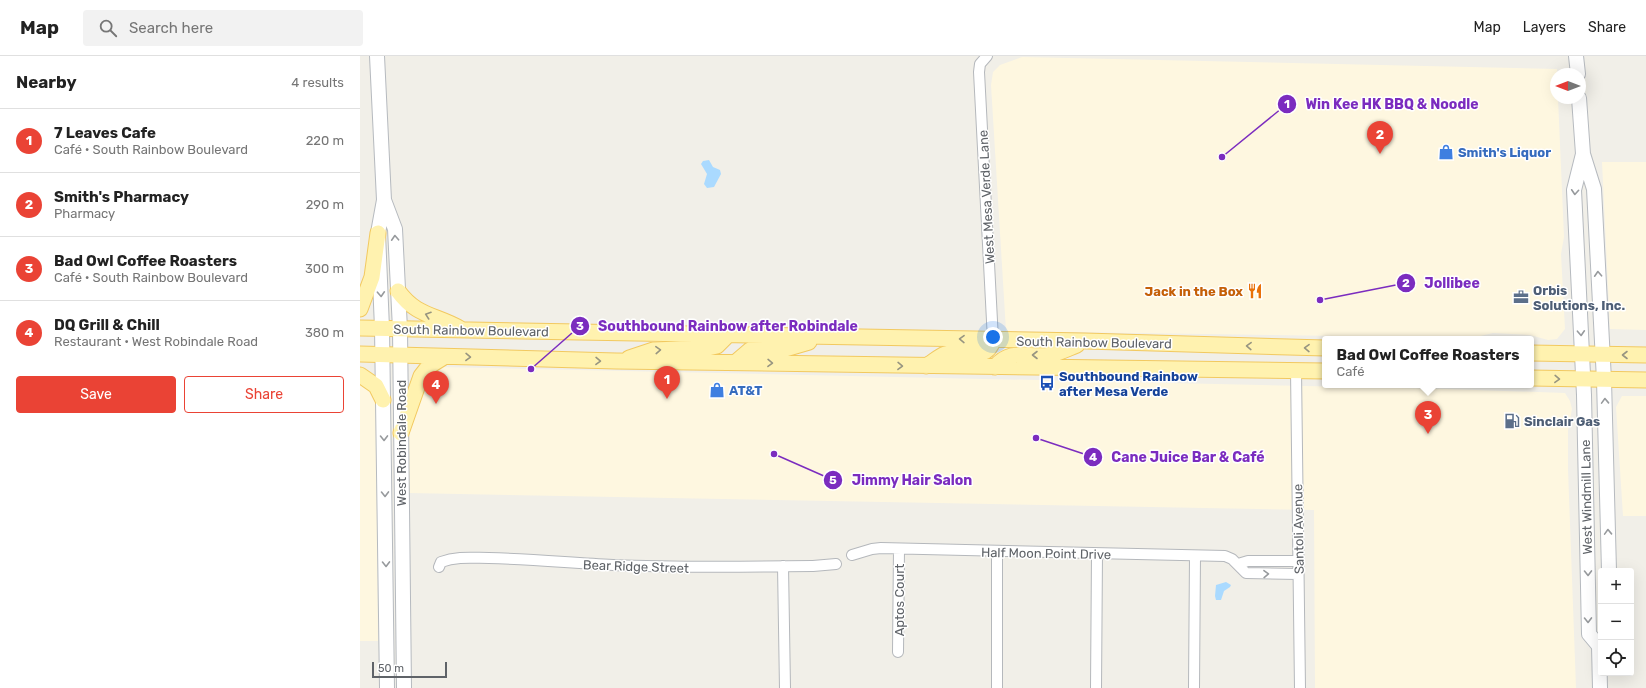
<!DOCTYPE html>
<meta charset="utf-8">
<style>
body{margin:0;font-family:Rubik,sans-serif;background:#f2f2f2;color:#222}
.controls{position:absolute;right:12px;bottom:12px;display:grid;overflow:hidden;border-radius:4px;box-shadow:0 4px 16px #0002}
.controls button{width:36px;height:36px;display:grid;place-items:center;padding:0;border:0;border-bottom:1px solid #e0e0e0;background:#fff;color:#222;font:20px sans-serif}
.compass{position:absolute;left:1190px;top:12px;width:36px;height:36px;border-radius:50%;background:#fff;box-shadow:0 4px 16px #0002;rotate:270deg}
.scale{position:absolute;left:12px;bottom:10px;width:75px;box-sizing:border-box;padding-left:4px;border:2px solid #5f6368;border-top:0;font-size:11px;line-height:14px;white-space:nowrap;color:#5f6368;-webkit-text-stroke:3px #fff;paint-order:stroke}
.you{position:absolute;left:633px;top:281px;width:14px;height:14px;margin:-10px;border:3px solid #fff;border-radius:50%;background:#1a73e8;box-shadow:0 0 0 6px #1a73e833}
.badge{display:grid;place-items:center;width:26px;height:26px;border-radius:50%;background:#ea4335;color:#fff;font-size:13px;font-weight:700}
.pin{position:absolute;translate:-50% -33px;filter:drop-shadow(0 1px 2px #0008)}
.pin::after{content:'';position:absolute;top:21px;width:14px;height:12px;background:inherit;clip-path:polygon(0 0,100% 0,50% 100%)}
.popup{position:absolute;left:962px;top:280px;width:212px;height:52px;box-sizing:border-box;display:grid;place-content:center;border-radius:4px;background:#fff;filter:drop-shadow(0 1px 3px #0005);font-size:13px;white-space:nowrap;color:#767676}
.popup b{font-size:15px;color:#222}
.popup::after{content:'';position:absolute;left:50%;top:100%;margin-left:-8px;border:8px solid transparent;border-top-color:#fff}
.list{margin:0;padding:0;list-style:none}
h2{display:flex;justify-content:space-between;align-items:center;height:52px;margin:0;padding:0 16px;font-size:17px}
h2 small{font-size:13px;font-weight:400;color:#767676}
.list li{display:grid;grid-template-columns:26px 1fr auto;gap:12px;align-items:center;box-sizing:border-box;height:64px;padding:0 16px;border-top:1px solid #e0e0e0}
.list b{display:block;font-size:15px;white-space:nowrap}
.list p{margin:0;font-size:13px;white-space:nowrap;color:#767676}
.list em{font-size:13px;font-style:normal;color:#767676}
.actions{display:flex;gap:8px;padding:12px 16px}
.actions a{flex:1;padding:9px 0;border:1px solid #ea4335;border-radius:4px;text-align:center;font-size:14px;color:#ea4335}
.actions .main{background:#ea4335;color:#fff}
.icon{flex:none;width:22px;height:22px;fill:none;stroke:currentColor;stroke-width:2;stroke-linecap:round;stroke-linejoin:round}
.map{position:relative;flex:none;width:1286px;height:632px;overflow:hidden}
header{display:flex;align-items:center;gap:24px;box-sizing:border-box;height:56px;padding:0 20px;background:#fff;border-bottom:1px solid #e0e0e0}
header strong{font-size:19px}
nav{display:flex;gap:22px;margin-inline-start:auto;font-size:14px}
.search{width:280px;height:36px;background:#f2f2f2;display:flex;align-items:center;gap:10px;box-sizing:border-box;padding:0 14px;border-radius:4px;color:#767676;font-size:15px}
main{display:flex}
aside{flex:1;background:#fff}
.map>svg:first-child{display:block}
.commercial{fill:#fef7e0}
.water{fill:#aadaff}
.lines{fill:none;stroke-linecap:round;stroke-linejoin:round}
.minor-casing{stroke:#b5b8bc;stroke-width:12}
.secondary-casing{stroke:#b6babf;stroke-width:16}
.primary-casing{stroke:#f2c960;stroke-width:17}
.minor{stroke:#fff;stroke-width:10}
.secondary{stroke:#fff;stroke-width:14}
.primary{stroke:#fff2af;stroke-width:15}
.oneway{stroke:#979a9d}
.oneway2{stroke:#979581}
.labels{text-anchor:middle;stroke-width:3;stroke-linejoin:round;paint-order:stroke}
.shop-label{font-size:13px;font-weight:bold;fill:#366cbe;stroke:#fff;text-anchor:start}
.street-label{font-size:13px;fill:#5f6368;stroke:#fff}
.service-label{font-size:13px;font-weight:bold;fill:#4e5e75;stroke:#fff;text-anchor:start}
.food-label{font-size:13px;font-weight:bold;fill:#c56008;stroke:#fff;text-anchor:end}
.transit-label{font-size:13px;font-weight:bold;fill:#164399;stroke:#fff;text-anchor:start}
.leader{fill:none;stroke:#7b2cbf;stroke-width:1.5}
.callout-dot{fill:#7b2cbf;stroke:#fff;stroke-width:1.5}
.mark-label{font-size:12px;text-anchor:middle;font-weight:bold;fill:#fff}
.callout-label{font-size:14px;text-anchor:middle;font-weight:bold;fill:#7b2cbf;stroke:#fff;stroke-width:3;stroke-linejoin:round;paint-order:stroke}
</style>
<header>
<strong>Map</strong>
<div class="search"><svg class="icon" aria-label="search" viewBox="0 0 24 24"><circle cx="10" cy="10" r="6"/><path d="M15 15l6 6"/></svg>Search here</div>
<nav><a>Map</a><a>Layers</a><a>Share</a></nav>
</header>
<main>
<aside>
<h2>Nearby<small>4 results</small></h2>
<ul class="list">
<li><span class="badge">1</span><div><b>7 Leaves Cafe</b><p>Café · South Rainbow Boulevard</p></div><em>220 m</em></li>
<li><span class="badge">2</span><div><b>Smith's Pharmacy</b><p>Pharmacy</p></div><em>290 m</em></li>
<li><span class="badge">3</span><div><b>Bad Owl Coffee Roasters</b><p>Café · South Rainbow Boulevard</p></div><em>300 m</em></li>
<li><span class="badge">4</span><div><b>DQ Grill &amp; Chill</b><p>Restaurant · West Robindale Road</p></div><em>380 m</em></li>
</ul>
<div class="actions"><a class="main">Save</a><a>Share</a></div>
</aside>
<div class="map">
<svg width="1286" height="632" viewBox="0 0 1286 632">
<rect width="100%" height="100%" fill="#f1efe8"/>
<!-- commercial -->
<path class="commercial" d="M662,1L1197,13L1196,42H1198L1204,181L1201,198L1205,273L1197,283L1188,284L1170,279L1133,277L1112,282L646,275L631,29L633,16L640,9Z
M1242,106H1286V274L1250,273Z
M80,311L1086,333L1205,337L1210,345L1212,353L1208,374V413L1216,632H955L954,454L48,437V372L65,321Z
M0,325L8,329L16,343L18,585H0Z
M1262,340H1286V460H1263L1256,351Z"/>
<!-- water -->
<path class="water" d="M349,104L353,111L360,114L361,118L354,131L347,132L344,128L347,118L341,108L343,105Z
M866,526L871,529L870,531L864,535L861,544H856L855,540L856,529Z"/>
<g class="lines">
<!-- minor casing -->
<g class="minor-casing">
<path id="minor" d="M627,0L620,8L619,16L633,284
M936,314L940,632
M492,499L512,493L521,492L865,500L872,503L886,517L938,518
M878,508L888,505H938
M423,510L425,632
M79,511L81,506C97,500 113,502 129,502C171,503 212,507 253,509C320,512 386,511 453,510L476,508
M538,596L539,493
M637,632V496
M736,632L737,498
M834,632L835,500"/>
</g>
<!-- secondary casing -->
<g class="secondary-casing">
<path id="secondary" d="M17,0L24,144L18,177L22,272L27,632
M1216,0L1218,18
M1219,42L1223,98L1234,133L1244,324L1249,515
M1223,98L1214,134L1224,339L1229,578L1239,590L1240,632
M24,144L35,173L40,273L44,632"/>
</g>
<!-- primary casing -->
<g class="primary-casing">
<path id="primary" d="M38,235C57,261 75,258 101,273
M0,253L12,221L18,177
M0,272L725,285L965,292
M1171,297L1286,299
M0,298L256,305L965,315
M269,302L293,294L348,292L357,290L367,280
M376,306L390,294L425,293L449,286
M566,310C572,307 579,300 585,298C601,293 627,308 633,284
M635,311C651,291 669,303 690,299C699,297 709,292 717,289
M0,319L16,330L23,344
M1171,322L1286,324
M41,377L61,320L68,311L84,301"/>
</g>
<!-- minor -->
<use href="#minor" class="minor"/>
<!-- secondary -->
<use href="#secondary" class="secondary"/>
<!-- primary -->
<use href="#primary" class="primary"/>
</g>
<!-- one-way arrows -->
<defs><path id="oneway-chevron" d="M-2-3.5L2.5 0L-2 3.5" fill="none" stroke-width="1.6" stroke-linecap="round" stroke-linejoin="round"/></defs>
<g class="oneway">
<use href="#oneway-chevron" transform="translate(1215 136) rotate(94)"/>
<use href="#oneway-chevron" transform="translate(35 182) rotate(-93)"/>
<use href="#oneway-chevron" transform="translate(1238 218) rotate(-93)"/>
<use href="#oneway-chevron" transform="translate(21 238) rotate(87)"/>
<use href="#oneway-chevron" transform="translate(1221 277) rotate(87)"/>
<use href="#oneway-chevron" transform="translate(1245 345) rotate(-92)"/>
<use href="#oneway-chevron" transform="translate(24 382) rotate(89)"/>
<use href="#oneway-chevron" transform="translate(25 438) rotate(89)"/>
<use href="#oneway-chevron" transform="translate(1248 476) rotate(-92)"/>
<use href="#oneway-chevron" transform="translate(26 508) rotate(89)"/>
<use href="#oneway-chevron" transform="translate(1228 517) rotate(89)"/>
<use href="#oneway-chevron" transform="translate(906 518) rotate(-1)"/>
<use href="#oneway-chevron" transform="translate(1228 564) rotate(89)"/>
</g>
<g class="oneway2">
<use href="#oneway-chevron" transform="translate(68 259) rotate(-161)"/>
<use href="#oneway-chevron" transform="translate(602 283) rotate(-179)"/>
<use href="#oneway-chevron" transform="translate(889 290) rotate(-178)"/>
<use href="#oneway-chevron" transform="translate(947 292) rotate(-179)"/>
<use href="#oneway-chevron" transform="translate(298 294) rotate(-3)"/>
<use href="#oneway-chevron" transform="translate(675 299) rotate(180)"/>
<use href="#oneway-chevron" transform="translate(1265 299) rotate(180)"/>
<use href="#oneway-chevron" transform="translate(108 301) rotate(1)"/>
<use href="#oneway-chevron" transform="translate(238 305) rotate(1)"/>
<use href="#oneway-chevron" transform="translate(410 307) rotate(1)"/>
<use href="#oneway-chevron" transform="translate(540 310) rotate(1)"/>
<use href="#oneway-chevron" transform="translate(1197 323) rotate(2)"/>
</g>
<!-- icons -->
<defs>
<g id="shop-bare" transform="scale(1.2)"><path d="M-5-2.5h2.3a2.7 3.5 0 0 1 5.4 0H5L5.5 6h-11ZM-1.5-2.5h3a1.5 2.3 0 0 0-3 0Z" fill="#3f7fe0" stroke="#fff" stroke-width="2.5" paint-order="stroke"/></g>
<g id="restaurant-bare" transform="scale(1.2)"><path d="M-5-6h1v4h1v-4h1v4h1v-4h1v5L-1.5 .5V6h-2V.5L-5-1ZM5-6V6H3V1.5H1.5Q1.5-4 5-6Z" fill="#e8710a" stroke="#fff" stroke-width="2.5" paint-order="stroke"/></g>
<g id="office-bare" transform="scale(1.2)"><path d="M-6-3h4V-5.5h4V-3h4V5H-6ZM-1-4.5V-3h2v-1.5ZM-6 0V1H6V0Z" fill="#5c6f8a" stroke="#fff" stroke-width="2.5" paint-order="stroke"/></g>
<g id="bus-bare" transform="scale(1.2)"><path d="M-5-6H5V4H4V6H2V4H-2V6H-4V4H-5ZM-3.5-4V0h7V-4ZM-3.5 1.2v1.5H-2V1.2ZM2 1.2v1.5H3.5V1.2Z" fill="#1a4fb4" stroke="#fff" stroke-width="2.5" paint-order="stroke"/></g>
<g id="fuel-bare" transform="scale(1.2)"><path d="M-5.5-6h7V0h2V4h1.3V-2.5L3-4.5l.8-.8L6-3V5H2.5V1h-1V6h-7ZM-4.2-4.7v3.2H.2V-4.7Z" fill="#5c6f8a" stroke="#fff" stroke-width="2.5" paint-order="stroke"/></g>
</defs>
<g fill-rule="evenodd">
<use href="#shop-bare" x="1086" y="96"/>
<use href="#restaurant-bare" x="895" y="235"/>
<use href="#office-bare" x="1161" y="241"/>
<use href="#bus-bare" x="687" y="327"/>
<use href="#shop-bare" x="357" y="334"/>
<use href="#fuel-bare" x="1152" y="365"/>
</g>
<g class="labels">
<!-- shop labels -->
<g class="shop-label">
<text x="1098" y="101">Smith's Liquor</text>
<text x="369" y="339">AT&amp;T</text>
</g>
<!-- street labels -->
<g class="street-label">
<text transform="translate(626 141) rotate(-93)" y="5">West Mesa Verde Lane</text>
<text transform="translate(111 274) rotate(1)" y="5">South Rainbow Boulevard</text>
<text transform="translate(734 286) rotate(1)" y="5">South Rainbow Boulevard</text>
<text transform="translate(41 387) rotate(-90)" y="5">West Robindale Road</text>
<text transform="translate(1226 441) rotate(-91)" y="5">West Windmill Lane</text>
<text transform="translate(938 473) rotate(-91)" y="5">Santoli Avenue</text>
<text transform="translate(686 497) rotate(1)" y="5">Half Moon Point Drive</text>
<text transform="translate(276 510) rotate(2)" y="5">Bear Ridge Street</text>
<text transform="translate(539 544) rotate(-90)" y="5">Aptos Court</text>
</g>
<!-- service labels -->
<g class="service-label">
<text x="1173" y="239">Orbis<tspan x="1173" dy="15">Solutions, Inc.</tspan></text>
<text x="1164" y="370">Sinclair Gas</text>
</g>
<!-- food labels -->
<g class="food-label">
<text x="883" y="240">Jack in the Box</text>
</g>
<!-- transit labels -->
<g class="transit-label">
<text x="699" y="325">Southbound Rainbow<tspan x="699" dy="15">after Mesa Verde</tspan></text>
</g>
</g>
<!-- callouts -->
<path class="leader" d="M862 101L927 48M960 244L1046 227M171 313L220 270M676 382L733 401M414 398L473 424"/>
<g class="callout-dot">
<circle cx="862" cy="101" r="4"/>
<circle cx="960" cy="244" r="4"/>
<circle cx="171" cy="313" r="4"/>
<circle cx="676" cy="382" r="4"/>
<circle cx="414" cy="398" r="4"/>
<circle cx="927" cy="48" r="10"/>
<circle cx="1046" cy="227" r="10"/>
<circle cx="220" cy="270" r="10"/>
<circle cx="733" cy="401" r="10"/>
<circle cx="473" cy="424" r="10"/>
</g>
<g class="mark-label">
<text x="927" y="52">1</text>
<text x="1046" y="231">2</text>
<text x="220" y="274">3</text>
<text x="733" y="405">4</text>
<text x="473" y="428">5</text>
</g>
<g class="callout-label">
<text x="1032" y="53">Win Kee HK BBQ &amp; Noodle</text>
<text x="1092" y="232">Jollibee</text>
<text x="368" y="275">Southbound Rainbow after Robindale</text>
<text x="828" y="406">Cane Juice Bar &amp; Café</text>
<text x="552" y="429">Jimmy Hair Salon</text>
</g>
</svg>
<div class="controls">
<button>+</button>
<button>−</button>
<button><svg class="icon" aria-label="locate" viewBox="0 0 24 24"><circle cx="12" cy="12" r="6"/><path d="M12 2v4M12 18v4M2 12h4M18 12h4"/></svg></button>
</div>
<svg class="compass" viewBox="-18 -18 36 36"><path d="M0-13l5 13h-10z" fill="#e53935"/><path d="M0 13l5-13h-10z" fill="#767676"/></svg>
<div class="scale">50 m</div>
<div class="you"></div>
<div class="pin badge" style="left:307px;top:343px">1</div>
<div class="pin badge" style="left:1020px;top:98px">2</div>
<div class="pin badge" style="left:1068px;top:378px">3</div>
<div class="popup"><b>Bad Owl Coffee Roasters</b>Café</div>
<div class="pin badge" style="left:76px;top:348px">4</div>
</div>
</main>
